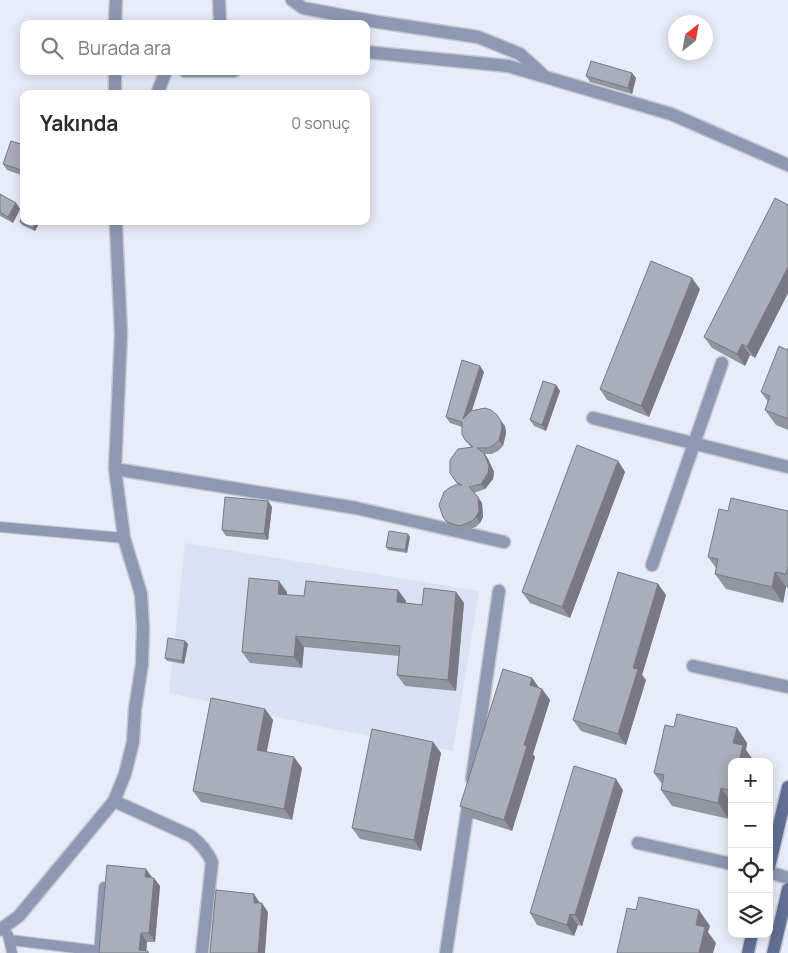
<!DOCTYPE html>
<html lang="tr">
<meta charset="utf-8">
<style>
body{margin:0;font-family:Manrope,sans-serif;background:#f2f2f3;color:#2b2b33}
.controls{position:absolute;right:15px;bottom:15px;display:grid;overflow:hidden;border-radius:10px;box-shadow:0 2px 12px #0003}
.controls button{width:45px;height:45px;display:grid;place-items:center;padding:0;border:0;border-bottom:1px solid #e1e1e2;background:#fff;color:#2b2b33;font:25px sans-serif}
.compass{position:absolute;left:668px;top:15px;width:45px;height:45px;border-radius:50%;background:#fff;box-shadow:0 2px 12px #0003;rotate:31deg}
.list{margin:0;padding:0;list-style:none}
h2{display:flex;justify-content:space-between;align-items:center;height:65px;margin:0;padding:0 20px;font-size:21px}
h2 small{font-size:16px;font-weight:400;color:#7c7c81}
.icon{flex:none;width:28px;height:28px;fill:none;stroke:currentColor;stroke-width:2;stroke-linecap:round;stroke-linejoin:round}
.map{position:relative;flex:none;width:788px;height:953px;overflow:hidden}
.search{position:absolute;background:#fff;box-shadow:0 2px 12px #0003;left:20px;top:20px;width:350px;height:55px;display:flex;align-items:center;gap:12px;box-sizing:border-box;padding:0 18px;border-radius:10px;color:#7c7c81;font-size:19px}
.panel{position:absolute;background:#fff;box-shadow:0 2px 12px #0003;left:20px;top:90px;width:350px;height:135px;border-radius:10px}
.map>svg:first-child{display:block}
.built{fill:#dae1f4}
.lines{fill:none;stroke-linecap:round;stroke-linejoin:round}
.lane-casing{stroke:#c3c8d2;stroke-width:12}
.street-casing{stroke:#c3c8d2;stroke-width:15}
.secondary-casing{stroke:#c3c8d2;stroke-width:15}
.lane{stroke:#8e98b3;stroke-width:10}
.street{stroke:#8e98b3;stroke-width:12}
.secondary{stroke:#626f95;stroke-width:12}
.wall{fill:#9296a0}
.shaded-wall{fill:#777a82}
.building{fill:#aaaeba;stroke:#777a82}
</style>
<div class="map">
<svg width="788" height="953" viewBox="0 0 788 953">
<rect width="100%" height="100%" fill="#e7ecf8"/>
<!-- built -->
<path class="built" d="M185,543L479,591L453,751L323,727L169,693Z"/>
<g class="lines">
<!-- lane casing -->
<g class="lane-casing">
<path id="lane" d="M0,527L124,538
M8,935L12,953
M10,940L100,951
M99,953L104,887"/>
</g>
<!-- street casing -->
<g class="street-casing">
<path id="street" d="M219,0L220,24
M292,0L303,8L378,22L478,37L520,54L542,74
M115,24L116,0
M366,52L508,66L671,114L788,165
M115,71V94
M185,71H234
M157,94L166,71
M593,418L788,467
M115,469L356,508L504,542
M652,565L722,363
M693,666L788,687
M472,779L499,591
M114,801L191,836C200,843 207,851 212,862L202,953
M638,843L732,864
M769,872L788,878
M0,930L19,916L114,801L125,774L133,742L135,709L142,664L143,628L141,594L124,538L115,469L121,334L116,226L117,221
M446,953L469,799"/>
</g>
<!-- secondary casing -->
<g class="secondary-casing">
<path id="secondary" d="M769,867L788,787
M748,953L752,934
M773,953L788,889"/>
</g>
<!-- lane -->
<use href="#lane" class="lane"/>
<!-- street -->
<use href="#street" class="street"/>
<!-- secondary -->
<use href="#secondary" class="secondary"/>
</g>
<!-- wall -->
<path class="wall" d="M632,73L636,78L632,94L590,82L586,76Z
M24,145V176L7,170L3,164Z
M0,194L16,203L20,209L13,223L0,216Z
M788,205V293L755,358L750,355L745,366L712,348L704,337Z
M40,221L35,231L22,225L20,222Z
M700,289L649,417L607,400L600,389Z
M788,348V430L776,425L765,410L768,402L761,392Z
M480,366L484,372L472,411L505,426L506,433L503,446L498,451L492,454H485L488,459L494,472L493,479L485,489L474,493L482,503L483,517L480,523L476,527L464,531L451,527L443,517L458,485L450,473L471,447L465,440L462,427L450,423L446,417Z
M556,385L560,391L546,431L534,426L530,420Z
M618,461L625,472L570,618L530,603L522,592Z
M268,501L272,507L268,540L226,536L222,530Z
M728,511H788V588L786,587L783,603L726,589L715,574L716,568L708,557Z
M410,537L407,553L388,550L386,547Z
M658,584L666,595L642,675L646,680L626,745L581,731L573,720Z
M398,590L406,601V603L422,605L456,592L464,603L456,691L405,686L397,675L399,656L304,647L302,668L250,663L242,652L287,592V595L304,596Z
M185,641L188,644L184,664L167,661L165,658Z
M532,678L539,688L542,689L550,700L533,754L535,757L512,831L468,817L460,806Z
M265,709L273,720L266,751L302,768L292,820L201,802L193,791Z
M674,727L737,728L747,743L746,750L753,760L732,762V804L729,819L672,806L661,790L662,784L654,773Z
M433,742L441,753L421,851L360,839L352,828Z
M623,790L582,926L578,925L574,936L537,925L530,913Z
M152,878L160,886L155,942H147L146,951H148L149,953H99Z"/>
<!-- shaded-wall -->
<path class="shaded-wall" d="M632,73L636,78L632,94L628,88Z
M16,203L20,209L13,223L8,217Z
M36,221H40L35,231L33,228Z
M788,267V293L755,358L747,347Z
M692,278L700,289L649,417L641,406Z
M742,344L750,355L745,366L737,354Z
M480,366L484,372L467,425L463,419Z
M556,385L560,391L546,431L542,425Z
M501,421L505,426L506,433L503,446L499,440Z
M484,453L488,459L494,472L493,479L485,489L481,484Z
M618,461L625,472L570,618L562,607Z
M478,497L482,503L483,517L480,523L476,517Z
M268,501L272,507L268,540L264,534Z
M408,534L410,537L407,553L405,550Z
M775,572L786,587L783,603L772,587Z
M279,581L287,592L286,605L278,594Z
M658,584L666,595L642,675L646,680L626,745L618,734L633,668Z
M398,590L406,601L405,614L397,602Z
M456,592L464,603L456,691L448,680Z
M296,636L304,647L302,668L294,657Z
M185,641L188,644L184,664L182,661Z
M532,678L540,689L530,685Z
M542,689L550,700L533,754L535,757L512,831L504,820L524,745Z
M265,709L273,720L265,761L257,750Z
M737,728L747,743L746,750L753,760V762H739L733,743Z
M433,742L441,753L421,851L414,840Z
M294,757L302,768L292,820L284,809Z
M616,779L623,790L582,926L575,915Z
M721,788L732,803L729,819L718,803Z
M146,869L152,877H145Z
M154,878L160,886L155,942L149,933Z
M254,894L260,903H254Z
M262,903L268,912L265,953H258Z
M699,910L710,926L708,932L716,943L713,953H699L696,925Z
M570,914L578,925L574,936L567,925Z
M141,933L147,942L146,953L139,950Z"/>
<!-- building -->
<path class="building" d="M591,61L632,73L628,88L586,76Z
M11,141L24,145V171L3,164Z
M0,194L16,203L8,217L0,212Z
M775,198L788,205V267L747,347L742,344L737,354L704,337Z
M24,212V221H36L33,228L20,222Z
M651,261L692,278L641,406L600,389Z
M779,346L787,350L788,348V419L765,410L770,396L761,392Z
M462,360L480,366L463,419L471,411L485,408L491,410L497,415L501,421L502,428L499,440L494,445L488,448H477L484,453L489,466L488,473L481,484L469,487L478,497L479,511L476,517L472,521L460,526L447,522L443,517L439,505L444,492L449,488L455,485H462L457,483L450,473V460L458,449L473,447L465,440L462,434V422L446,417Z
M543,381L556,385L542,425L530,420Z
M577,445L618,461L562,607L522,592Z
M225,497L268,501L264,534L222,530Z
M731,498L788,511V567L786,574L775,572L772,587L715,574L718,559L708,557L719,509L728,511Z
M389,531L408,534L405,550L386,547Z
M618,572L658,584L633,668L638,669L618,734L573,720Z
M249,578L279,581L278,594L304,596L306,581L398,590L397,602L422,605L424,588L456,592L448,680L397,675L400,646L296,636L294,657L242,652Z
M168,638L185,641L182,661L165,658Z
M503,669L532,678L530,685L542,689L524,745L527,746L504,820L460,806Z
M211,698L265,709L257,750L294,757L284,809L193,791Z
M677,714L737,728L733,743L743,745L739,762H732V791L721,788L718,803L661,790L664,775L654,773L665,725L674,727Z
M372,729L433,742L414,840L352,828Z
M574,766L616,779L575,915L570,914L567,925L530,913Z
M107,865L146,869L145,877L154,878L149,933H141L139,950L148,951V953H99Z
M216,890L254,894V903H262L258,953H210Z
M639,897L699,910L696,925L705,927L699,953H617L627,908L636,910Z"/>
</svg>
<div class="controls">
<button>+</button>
<button>−</button>
<button><svg class="icon" aria-label="locate" viewBox="0 0 24 24"><circle cx="12" cy="12" r="6"/><path d="M12 2v4M12 18v4M2 12h4M18 12h4"/></svg></button>
<button><svg class="icon" aria-label="layers" viewBox="0 0 24 24"><path d="M12 4l9 5-9 5-9-5zM3 14l9 5 9-5"/></svg></button>
</div>
<svg class="compass" viewBox="-18 -18 36 36"><path d="M0-13l5 13h-10z" fill="#e53935"/><path d="M0 13l5-13h-10z" fill="#7c7c81"/></svg>
<div class="search"><svg class="icon" aria-label="search" viewBox="0 0 24 24"><circle cx="10" cy="10" r="6"/><path d="M15 15l6 6"/></svg>Burada ara</div>
<section class="panel">
<h2>Yakında<small>0 sonuç</small></h2>
<ul class="list">
</ul>
</section>
</div>
